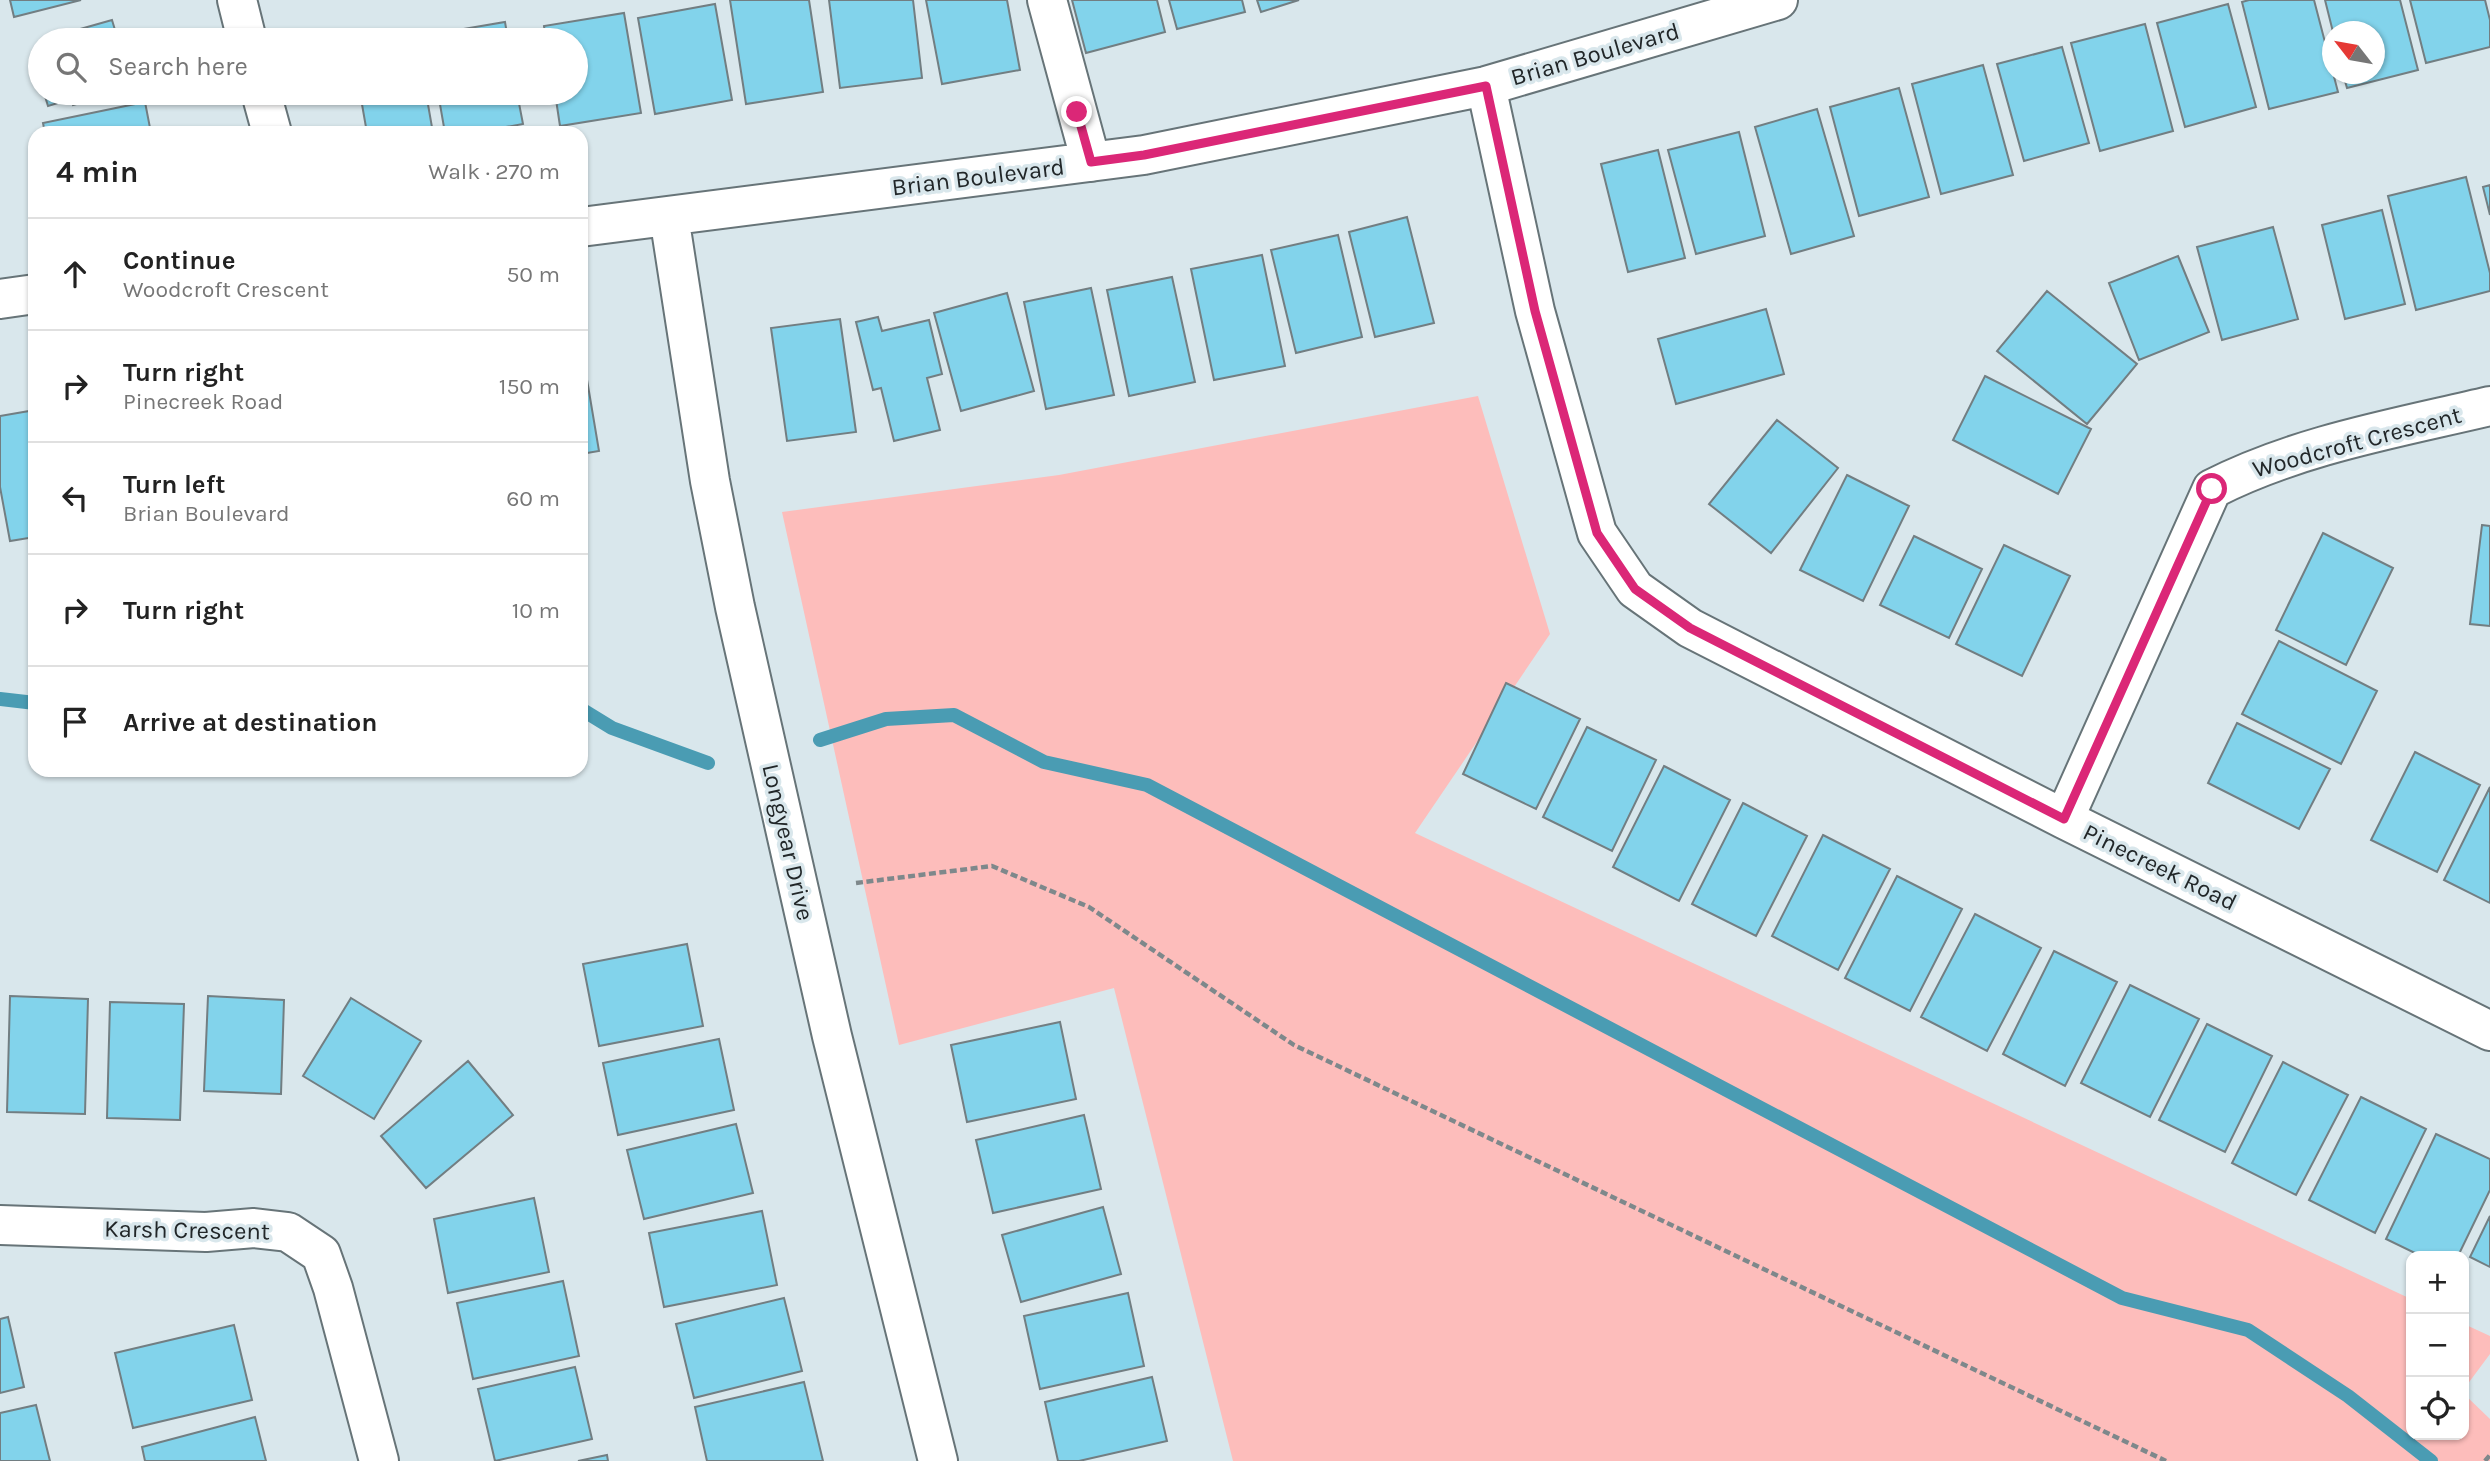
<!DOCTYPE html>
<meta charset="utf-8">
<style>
body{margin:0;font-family:Karla,sans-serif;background:#f6f6f6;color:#222}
.controls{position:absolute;right:21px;bottom:21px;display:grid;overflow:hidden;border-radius:14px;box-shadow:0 2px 5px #0004}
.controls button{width:63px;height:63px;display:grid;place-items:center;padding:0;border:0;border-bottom:2px solid #e0e0e0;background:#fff;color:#222;font:35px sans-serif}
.compass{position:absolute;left:2322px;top:21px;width:63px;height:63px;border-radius:50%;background:#fff;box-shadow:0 2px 5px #0004;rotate:301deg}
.stop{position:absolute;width:21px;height:21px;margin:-16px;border:5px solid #db2777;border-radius:50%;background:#fff}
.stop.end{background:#db2777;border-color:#fff;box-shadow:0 2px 7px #0008}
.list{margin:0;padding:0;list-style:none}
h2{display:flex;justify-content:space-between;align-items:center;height:91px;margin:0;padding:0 28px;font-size:30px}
h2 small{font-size:23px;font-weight:400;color:#767676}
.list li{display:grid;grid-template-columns:46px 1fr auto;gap:21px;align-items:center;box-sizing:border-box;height:112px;padding:0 28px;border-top:2px solid #e0e0e0}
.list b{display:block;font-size:26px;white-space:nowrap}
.list p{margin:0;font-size:23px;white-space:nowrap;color:#767676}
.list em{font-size:23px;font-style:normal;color:#767676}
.icon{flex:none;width:38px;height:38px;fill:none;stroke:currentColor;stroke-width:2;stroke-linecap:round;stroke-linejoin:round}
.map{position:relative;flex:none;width:2490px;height:1461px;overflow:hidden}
.search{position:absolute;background:#fff;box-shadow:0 2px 5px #0004;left:28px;top:28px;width:560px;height:77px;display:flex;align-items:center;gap:18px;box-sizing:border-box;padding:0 24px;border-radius:38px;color:#767676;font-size:26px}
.panel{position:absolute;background:#fff;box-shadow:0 2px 5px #0004;left:28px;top:126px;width:560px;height:651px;border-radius:21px}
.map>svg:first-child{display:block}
.green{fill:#fdbdbb}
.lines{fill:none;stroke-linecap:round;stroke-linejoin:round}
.stream{stroke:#4a9cb3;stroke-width:14}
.building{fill:#82d3eb;stroke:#727e82;stroke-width:2}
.minor-casing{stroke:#677478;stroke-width:42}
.path{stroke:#7e888b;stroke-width:4.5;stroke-dasharray:7 3.5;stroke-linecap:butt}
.minor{stroke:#fff;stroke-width:38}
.route{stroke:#db2777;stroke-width:9}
.labels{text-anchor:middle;stroke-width:7;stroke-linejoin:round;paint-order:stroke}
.street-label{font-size:24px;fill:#212628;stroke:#d9e7ec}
</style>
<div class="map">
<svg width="2490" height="1461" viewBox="0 0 2490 1461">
<rect width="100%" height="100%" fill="#d9e7ec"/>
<!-- green -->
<path class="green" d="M1478,396L1550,634L1415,833L2411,1299V1435H2464V1394L2490,1419V1461H1233L1114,988L899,1045L782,512L1059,475Z
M2464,1324L2490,1336V1354L2464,1389Z"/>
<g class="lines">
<!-- stream -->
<path class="stream" d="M0,699L35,703
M581,709L612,728L708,763
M820,740L886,719L954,715L1044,762L1147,785L2122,1298L2248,1330L2348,1396L2431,1461"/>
</g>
<!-- building -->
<path class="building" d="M10,0H81L14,17Z
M730,0H809L823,92L746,104Z
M829,0H913L922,78L840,88Z
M926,0H1007L1020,70L942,84Z
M1072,0H1157L1165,32L1086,53Z
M1169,0H1242L1245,12L1177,29Z
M1257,0H1299L1261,12Z
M2249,0H2314L2338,92L2269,109L2242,2Z
M2325,0H2400L2418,70L2347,88L2343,74H2374V32H2333Z
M2410,0H2485L2490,20V47L2426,63Z
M715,4L732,100L655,114L638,18Z
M2228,4L2256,107L2185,127L2157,23Z
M624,13L641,113L560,126L555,93H576V40H546L544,26Z
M112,20L118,40H53L52,37Z
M505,22L508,40H429L428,35Z
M2145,24L2173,131L2100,151L2071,43Z
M416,30L417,40H356Z
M2062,47L2089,143L2024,161L1997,64Z
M40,50V79L33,51Z
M1983,65L2013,175L1941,194L1912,84Z
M1899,88L1929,197L1859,216L1830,107Z
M44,93H116L73,105L71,99L48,106Z
M360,93H426L433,133H367Z
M438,93H517L523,124L472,133H445Z
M145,102L151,133H45L43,123Z
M1817,109L1854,236L1791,254L1755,127Z
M1739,132L1765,236L1696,254L1668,150Z
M1658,150L1685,258L1628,272L1601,164Z
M2466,177L2490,273V291L2416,310L2388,196Z
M2490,185V215L2483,187Z
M2382,210L2405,304L2345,319L2322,225Z
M1407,217L1434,323L1375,337L1349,232Z
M2273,227L2298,319L2222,340L2197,247Z
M1338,235L1362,337L1296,353L1271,250Z
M1262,255L1285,366L1214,380L1191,269Z
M2178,256L2209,332L2139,360L2109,283Z
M1172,277L1195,382L1129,396L1107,290Z
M1091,288L1114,395L1046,409L1024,302Z
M2047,291L2137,364L2087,424L1997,351Z
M1007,293L1034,391L961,411L934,313Z
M1766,309L1784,374L1676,404L1658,339Z
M878,317L882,331L929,320L942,374L927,378L940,430L894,441L881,388L873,390L856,322Z
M840,319L856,432L787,441L771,328Z
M581,344L599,451L581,454Z
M1985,376L2091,429L2058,494L1953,440Z
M35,410V537L10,541L0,487V416Z
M1777,420L1838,468L1771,553L1709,504Z
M1847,475L1909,506L1863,601L1800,570Z
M2482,525L2490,526V626L2470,624Z
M2323,533L2393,568L2346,665L2276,630Z
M1914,536L1982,569L1949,638L1880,605Z
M2004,545L2070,576L2022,676L1956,644Z
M2279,641L2377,691L2341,764L2242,714Z
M1506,683L1580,719L1536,809L1463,774Z
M2237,723L2330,769L2299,829L2208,783Z
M1587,727L1656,760L1612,851L1543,817Z
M2415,752L2480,785L2437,872L2371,840Z
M1664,766L1730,800L1679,901L1613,867Z
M2490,787V903L2444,880Z
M1743,803L1807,836L1756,936L1692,904Z
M1823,835L1890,869L1838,970L1772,936Z
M1897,876L1962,909L1910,1011L1845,978Z
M1975,914L2041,948L1987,1051L1921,1017Z
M687,944L703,1026L599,1046L583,964Z
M2054,951L2117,982L2065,1086L2003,1054Z
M2130,985L2199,1019L2150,1117L2081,1083Z
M10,996L88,999L85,1114L7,1112Z
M208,996L284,1000L281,1094L204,1091Z
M351,998L421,1041L374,1119L303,1076Z
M110,1002L184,1004L180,1120L107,1118Z
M1060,1022L1076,1099L967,1122L951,1045Z
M2207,1024L2272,1056L2225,1152L2159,1120Z
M719,1039L734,1110L618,1135L603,1063Z
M468,1061L513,1115L426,1188L381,1136Z
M2283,1062L2348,1095L2296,1195L2232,1163Z
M2361,1097L2426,1129L2375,1233L2309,1200Z
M1084,1115L1101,1189L993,1213L976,1140Z
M736,1124L753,1193L644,1219L627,1150Z
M2436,1134L2490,1159V1190L2458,1256H2421L2386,1239Z
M534,1198L549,1272L448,1293L434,1219Z
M1103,1207L1121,1274L1021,1302L1002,1235Z
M762,1211L777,1285L664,1307L649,1233Z
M2490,1216V1267L2470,1257Z
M563,1281L579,1356L473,1379L457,1303Z
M1128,1293L1144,1366L1040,1389L1024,1316Z
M784,1298L802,1371L694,1398L676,1324Z
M8,1317L24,1387L0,1393V1319Z
M234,1325L252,1400L133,1428L115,1353Z
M575,1367L592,1439L495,1461L478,1389Z
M1152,1377L1167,1441L1079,1461H1058L1045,1402Z
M804,1382L823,1461H707L695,1407Z
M36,1405L50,1461H0V1413Z
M255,1417L266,1461H145L142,1447Z
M607,1455L608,1461H578Z"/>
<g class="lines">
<!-- minor casing -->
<g class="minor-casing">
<path id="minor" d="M237,0L247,40
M1047,0L1091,162
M1486,86L1535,311L1597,533L1635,589L1690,628L2064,819L2490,1031
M261,93L272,133
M669,216L710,481L735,607L832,1036L938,1461
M581,227L1144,155L1486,86L1778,0
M0,299L35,294
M2064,819L2212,489C2298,445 2397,428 2490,406
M0,1225L206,1232L254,1228L288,1232L321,1254L333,1288L379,1461"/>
</g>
<!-- path -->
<path class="path" d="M856,883L992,866L1089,907L1294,1045L2166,1461
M2485,1461L2490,1455"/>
<!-- minor -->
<use href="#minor" class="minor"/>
</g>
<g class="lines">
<!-- route -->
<path class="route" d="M1077,112L1091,162L1144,155L1486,86L1535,311L1597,533L1635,589L1690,628L2064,819L2212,489"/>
</g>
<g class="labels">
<!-- street labels -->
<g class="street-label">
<text transform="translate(1595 54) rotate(-16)" y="8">Brian Boulevard</text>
<text transform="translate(978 177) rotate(-7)" y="8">Brian Boulevard</text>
<text transform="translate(2357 442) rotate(-15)" y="8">Woodcroft Crescent</text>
<text transform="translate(788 842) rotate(77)" y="8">Longyear Drive</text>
<text transform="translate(2160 867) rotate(26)" y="8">Pinecreek Road</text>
<text transform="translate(187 1230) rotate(1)" y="8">Karsh Crescent</text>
</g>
</g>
</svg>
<div class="controls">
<button>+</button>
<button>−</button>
<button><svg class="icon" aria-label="locate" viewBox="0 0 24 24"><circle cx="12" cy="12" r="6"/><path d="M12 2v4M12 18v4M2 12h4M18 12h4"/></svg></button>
</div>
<svg class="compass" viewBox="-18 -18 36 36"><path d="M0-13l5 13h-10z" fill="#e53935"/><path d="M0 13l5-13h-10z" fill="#767676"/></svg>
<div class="stop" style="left:2212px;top:489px"></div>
<div class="stop end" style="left:1077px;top:112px"></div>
<div class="search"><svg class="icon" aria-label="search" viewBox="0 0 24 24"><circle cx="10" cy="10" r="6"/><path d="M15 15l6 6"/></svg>Search here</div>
<section class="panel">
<h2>4 min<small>Walk · 270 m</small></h2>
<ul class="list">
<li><svg class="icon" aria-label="ahead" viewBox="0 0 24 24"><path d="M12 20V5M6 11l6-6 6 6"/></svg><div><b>Continue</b><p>Woodcroft Crescent</p></div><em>50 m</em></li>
<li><svg class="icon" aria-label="right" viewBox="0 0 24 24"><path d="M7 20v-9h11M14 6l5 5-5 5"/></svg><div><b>Turn right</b><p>Pinecreek Road</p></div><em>150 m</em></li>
<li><svg class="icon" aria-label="left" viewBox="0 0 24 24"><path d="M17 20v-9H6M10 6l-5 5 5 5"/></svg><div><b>Turn left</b><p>Brian Boulevard</p></div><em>60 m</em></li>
<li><svg class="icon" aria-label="right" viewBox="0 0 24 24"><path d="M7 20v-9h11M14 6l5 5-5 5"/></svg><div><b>Turn right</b></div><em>10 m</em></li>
<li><svg class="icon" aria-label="arrive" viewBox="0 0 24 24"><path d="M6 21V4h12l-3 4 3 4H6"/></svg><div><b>Arrive at destination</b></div></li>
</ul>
</section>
</div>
